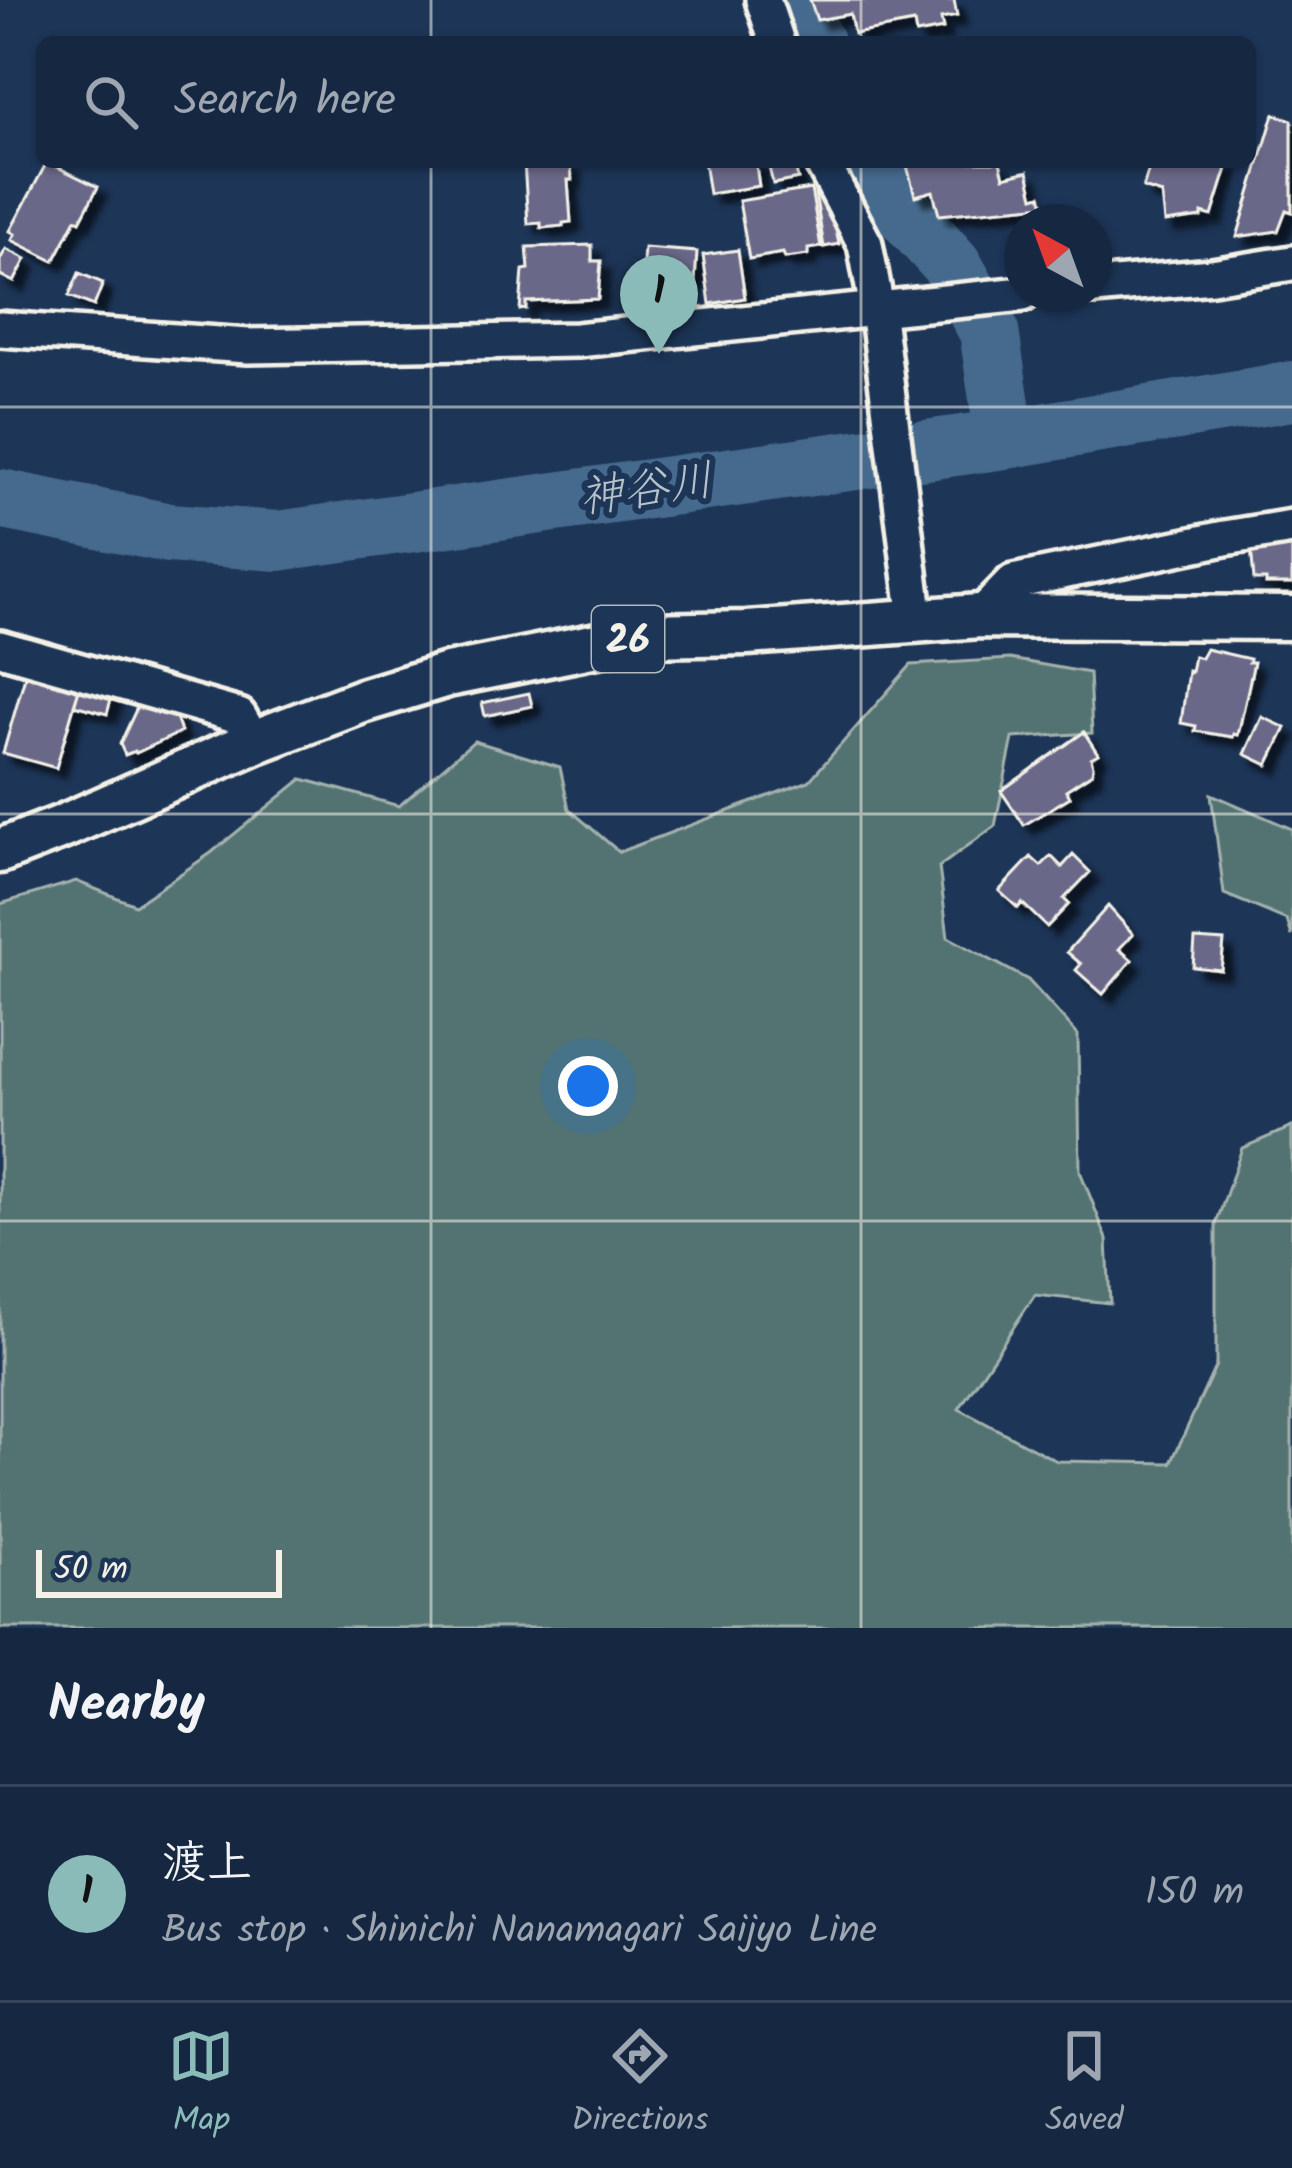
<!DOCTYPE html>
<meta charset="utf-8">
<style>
body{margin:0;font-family:Kalam,"Klee One",sans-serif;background:#1f3048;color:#f1f3f6}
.compass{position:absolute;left:1004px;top:204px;width:108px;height:108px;border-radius:50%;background:#162841;box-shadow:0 3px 9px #0004;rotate:319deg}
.scale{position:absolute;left:36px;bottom:30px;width:246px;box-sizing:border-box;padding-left:12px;border:6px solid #f4f1e8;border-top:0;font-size:33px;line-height:42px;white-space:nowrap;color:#f4f1e8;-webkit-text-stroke:9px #1d3557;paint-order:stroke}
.you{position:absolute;left:588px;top:1086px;width:42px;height:42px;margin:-30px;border:9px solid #fff;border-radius:50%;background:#1a73e8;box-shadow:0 0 0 18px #1a73e833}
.badge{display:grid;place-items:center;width:78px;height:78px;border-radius:50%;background:#8bbbb9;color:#111;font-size:39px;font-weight:700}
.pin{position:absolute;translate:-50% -99px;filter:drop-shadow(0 3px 6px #0008)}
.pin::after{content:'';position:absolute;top:63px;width:42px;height:36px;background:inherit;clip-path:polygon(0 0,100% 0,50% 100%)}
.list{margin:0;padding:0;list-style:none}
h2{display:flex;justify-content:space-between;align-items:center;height:156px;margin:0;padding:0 48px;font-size:51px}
h2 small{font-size:39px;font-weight:400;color:#9ea6b1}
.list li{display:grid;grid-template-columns:78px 1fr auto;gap:36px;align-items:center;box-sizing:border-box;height:216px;padding:0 48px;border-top:3px solid #35445a}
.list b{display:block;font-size:45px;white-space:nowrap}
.list p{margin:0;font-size:39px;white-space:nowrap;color:#9ea6b1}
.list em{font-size:39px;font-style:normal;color:#9ea6b1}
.icon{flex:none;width:66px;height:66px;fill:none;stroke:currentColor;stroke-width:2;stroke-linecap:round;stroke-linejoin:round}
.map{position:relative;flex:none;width:1292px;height:1628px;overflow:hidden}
.search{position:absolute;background:#162841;box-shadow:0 3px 9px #0004;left:36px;right:36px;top:36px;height:132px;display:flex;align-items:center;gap:30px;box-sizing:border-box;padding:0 42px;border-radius:18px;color:#9ea6b1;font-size:45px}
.sheet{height:372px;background:#162841}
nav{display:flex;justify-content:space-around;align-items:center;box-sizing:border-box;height:168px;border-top:3px solid #35445a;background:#162841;font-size:33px;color:#9ea6b1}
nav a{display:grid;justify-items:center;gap:6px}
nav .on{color:#8bbbb9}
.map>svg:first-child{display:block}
.green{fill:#537372;stroke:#a4b2ad;stroke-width:3}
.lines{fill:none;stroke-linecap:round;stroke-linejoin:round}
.river{stroke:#456b8d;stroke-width:60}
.building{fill:#6a6888;stroke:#f4f1e8;stroke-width:3;filter:url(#shadow)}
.minor-casing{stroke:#f4f1e8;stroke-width:42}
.major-casing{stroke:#f4f1e8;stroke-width:51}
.minor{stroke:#1d3557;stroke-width:33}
.major{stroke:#1d3557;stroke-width:42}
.grid{fill:none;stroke:#f4f1e8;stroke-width:3;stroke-opacity:0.55}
.labels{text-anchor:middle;stroke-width:12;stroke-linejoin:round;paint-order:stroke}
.shield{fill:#1d3557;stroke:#b4b9bc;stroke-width:3}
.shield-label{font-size:39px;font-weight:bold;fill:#f4f1e8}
.water-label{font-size:45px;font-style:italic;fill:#b7c2c8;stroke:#1d3557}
</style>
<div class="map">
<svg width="1292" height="1628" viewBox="0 0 1292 1628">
<defs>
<filter id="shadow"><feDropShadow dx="9" dy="9" stdDeviation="3" flood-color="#0009"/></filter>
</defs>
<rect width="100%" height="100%" fill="#1d3557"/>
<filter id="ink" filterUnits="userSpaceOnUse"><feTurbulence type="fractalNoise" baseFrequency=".00833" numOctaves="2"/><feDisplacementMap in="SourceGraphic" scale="24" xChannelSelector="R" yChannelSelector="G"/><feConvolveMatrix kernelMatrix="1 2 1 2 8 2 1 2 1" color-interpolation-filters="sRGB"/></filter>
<g filter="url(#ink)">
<!-- green -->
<path class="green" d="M1010,659L1089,673L1092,733L1013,738L995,826L939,867L948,937L1028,980L1078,1035L1080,1171L1107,1239L1110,1303L1035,1295L959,1409L1057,1461L1171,1463L1216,1365V1224L1242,1148L1292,1127V1628H0V904L76,881L135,905L211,853L302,779L399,806L474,741L560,767L569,809L619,852L809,781L911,665Z
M1211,794L1292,829V936L1287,920L1224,894Z"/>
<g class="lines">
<!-- river -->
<path class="river" d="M795,0L800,17L814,42
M876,162L889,195L952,265L989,331L1005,439
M0,499L169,533L278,541L1005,439L1292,391"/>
</g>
<!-- building -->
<path class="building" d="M810,0H954L957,16L941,19L943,29L916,34L914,23L854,34L850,14L817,20Z
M1274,114L1292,120V212L1286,210L1278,231L1237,237Z
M47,162L98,187L80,221L76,219L54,261L12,240L15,234L10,231Z
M524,162H565V165L571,164L572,180H568L571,222L563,223V226L541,228V223L528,224Z
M704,162H759L760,165H756L759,186L709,194Z
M794,162L798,179L773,184L768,163Z
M906,162H1000L1004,177L1028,171L1034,197L1041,195L1044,205L939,215L933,191L915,196Z
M1151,162H1229L1212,216L1202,213V217L1165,222L1162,194L1143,188Z
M811,189L821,247L808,249V255L785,258L783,253L749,259L739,201Z
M815,193L831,208L839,244L824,247Z
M592,245V261H601L598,299L526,302V309L520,310L523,270L529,269L527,247Z
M644,248L697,252L695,281L642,277Z
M6,249L26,259L14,282L0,275V260Z
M738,250L745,298L710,304L703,255Z
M79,273L103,283L94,306L69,296Z
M668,283L687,286L684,306L665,302Z
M1292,543V584H1266V580H1254L1251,547Z
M1206,649L1250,659L1249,662H1254L1238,735L1234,734L1233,737L1195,731L1196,726L1181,723L1188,671L1191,672L1194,656L1201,658Z
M26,673L79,689L56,768L3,753Z
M81,683L113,692L107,714L74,705Z
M529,693L532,706L485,716L482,703Z
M140,701L173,710L181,732L136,753L135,751L125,755L120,744Z
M1262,717L1286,728L1268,765L1245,754Z
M1084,732L1098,754L1091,758L1093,766L1092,773L1066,790L1070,797L1024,825L1001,791Z
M1073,855L1090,872L1064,899L1069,904L1047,927L1022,903L1018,908L999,891L1031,857L1041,866L1051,856L1062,867Z
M1108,906L1133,934L1119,949L1132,960L1103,994L1076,970L1081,964L1067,952Z
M1195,939L1224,941L1221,970L1193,967Z"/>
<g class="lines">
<!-- minor casing -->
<g class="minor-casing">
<path id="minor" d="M763,0L777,42
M822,162L865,244L877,308L916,620
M1094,287L1212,276L1292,263
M0,329L248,346L577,340L1023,294
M980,616L1013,582L1225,538L1292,527
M0,648L239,716L254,742"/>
</g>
<!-- major casing -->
<g class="major-casing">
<path id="major" d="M0,851L62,827L254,742L362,701L447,675L647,635L747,633L980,616L1292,618"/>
</g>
<!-- minor -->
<use href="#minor" class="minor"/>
<!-- major -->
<use href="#major" class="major"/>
</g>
</g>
<!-- grid -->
<path class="grid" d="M431,0V42M861,0V42M431,162V1628M861,162V1628M0,407H1292M0,814H1292M0,1221H1292"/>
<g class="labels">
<!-- shield labels -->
<rect class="shield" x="592" y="606" width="72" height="66" rx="9"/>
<g class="shield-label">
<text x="628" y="653">26</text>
</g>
<!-- water labels -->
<g class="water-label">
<text transform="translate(646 487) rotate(-8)" y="16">神谷川</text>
</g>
</g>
</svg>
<svg class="compass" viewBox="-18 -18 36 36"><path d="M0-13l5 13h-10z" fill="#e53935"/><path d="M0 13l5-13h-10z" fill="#9ea6b1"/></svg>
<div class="scale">50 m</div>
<div class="you"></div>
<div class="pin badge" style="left:659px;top:354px">1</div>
<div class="search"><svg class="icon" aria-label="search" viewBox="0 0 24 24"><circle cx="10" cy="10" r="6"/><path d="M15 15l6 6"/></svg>Search here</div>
</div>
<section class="sheet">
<h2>Nearby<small></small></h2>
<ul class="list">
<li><span class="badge">1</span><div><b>渡上</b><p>Bus stop · Shinichi Nanamagari Saijyo Line</p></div><em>150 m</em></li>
</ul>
</section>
<nav>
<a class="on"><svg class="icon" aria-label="map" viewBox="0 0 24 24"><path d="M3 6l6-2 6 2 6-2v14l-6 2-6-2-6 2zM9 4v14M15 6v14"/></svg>Map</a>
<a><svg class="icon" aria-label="directions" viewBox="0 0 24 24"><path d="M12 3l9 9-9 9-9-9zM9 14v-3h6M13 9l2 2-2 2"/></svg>Directions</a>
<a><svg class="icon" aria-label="saved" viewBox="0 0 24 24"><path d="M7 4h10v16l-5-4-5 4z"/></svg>Saved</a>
</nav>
